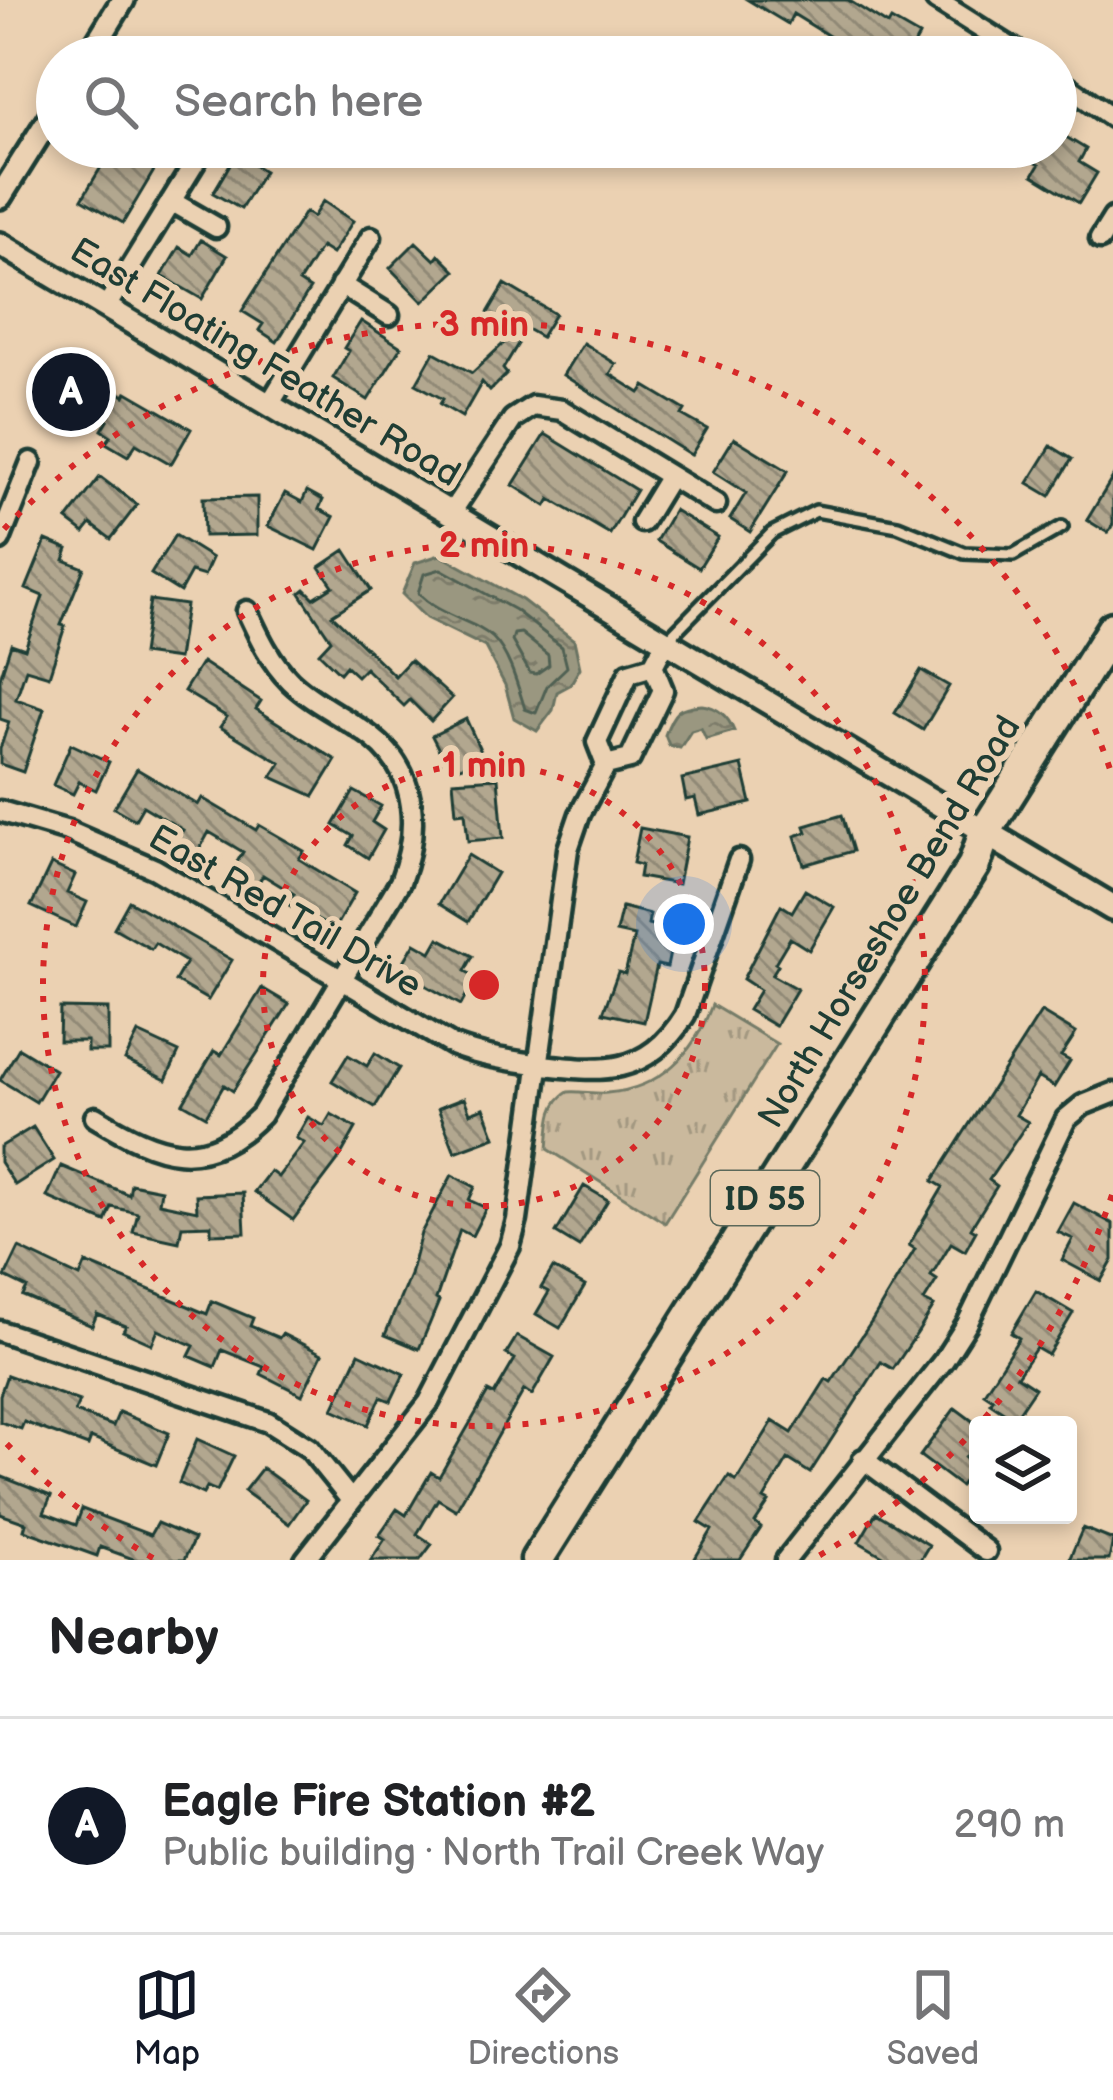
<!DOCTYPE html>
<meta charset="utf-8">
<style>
body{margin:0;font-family:"Balsamiq Sans",sans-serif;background:#f2f2f2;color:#202124}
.controls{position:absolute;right:36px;bottom:36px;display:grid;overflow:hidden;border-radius:12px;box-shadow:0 6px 18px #0003}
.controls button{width:108px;height:108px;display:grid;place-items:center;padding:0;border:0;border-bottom:3px solid #e0e0e0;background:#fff;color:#202124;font:60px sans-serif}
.you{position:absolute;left:684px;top:924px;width:42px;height:42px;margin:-30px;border:9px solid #fff;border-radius:50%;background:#1a73e8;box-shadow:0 0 0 18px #1a73e833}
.badge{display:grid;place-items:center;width:78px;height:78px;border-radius:50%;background:#111827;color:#fff;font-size:39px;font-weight:700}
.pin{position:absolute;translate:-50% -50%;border:6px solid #fff;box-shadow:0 3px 12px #0006}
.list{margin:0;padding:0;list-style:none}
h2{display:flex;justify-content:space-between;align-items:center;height:156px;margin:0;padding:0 48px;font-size:51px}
h2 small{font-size:39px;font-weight:400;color:#757577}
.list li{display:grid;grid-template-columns:78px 1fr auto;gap:36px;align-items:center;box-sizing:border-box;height:216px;padding:0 48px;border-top:3px solid #e0e0e0}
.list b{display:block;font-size:45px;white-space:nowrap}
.list p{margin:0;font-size:39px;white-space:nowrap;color:#757577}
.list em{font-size:39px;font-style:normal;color:#757577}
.icon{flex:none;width:66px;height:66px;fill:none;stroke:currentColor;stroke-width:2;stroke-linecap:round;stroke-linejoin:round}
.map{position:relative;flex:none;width:1113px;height:1560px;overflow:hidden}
.search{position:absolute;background:#fff;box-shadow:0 6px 18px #0003;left:36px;right:36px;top:36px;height:132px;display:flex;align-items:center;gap:30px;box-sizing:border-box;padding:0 42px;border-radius:66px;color:#757577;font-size:45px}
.sheet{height:372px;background:#fff}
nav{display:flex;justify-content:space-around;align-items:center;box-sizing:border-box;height:168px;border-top:3px solid #e0e0e0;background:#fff;font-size:33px;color:#757577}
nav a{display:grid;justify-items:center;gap:6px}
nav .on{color:#111827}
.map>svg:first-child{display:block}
.park{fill:url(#park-tufts);stroke:#747b68;stroke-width:3}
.water{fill:url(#water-ripples);stroke:#697362;stroke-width:3}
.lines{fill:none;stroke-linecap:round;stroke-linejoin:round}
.shore{stroke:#506152;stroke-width:3}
.building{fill:url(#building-back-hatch);stroke:#1f3d34;stroke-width:3}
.service-casing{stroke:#1f3d34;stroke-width:18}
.minor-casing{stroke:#1f3d34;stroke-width:27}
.tertiary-casing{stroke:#1f3d34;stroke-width:30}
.secondary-casing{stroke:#1f3d34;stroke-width:33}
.trunk-casing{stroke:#1f3d34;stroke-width:39}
.service{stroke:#ebd1b2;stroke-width:9}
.minor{stroke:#ebd1b2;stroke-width:18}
.tertiary{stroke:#ebd1b2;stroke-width:21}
.secondary{stroke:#ebd1b2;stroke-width:24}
.trunk{stroke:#ebd1b2;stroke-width:30}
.ring{fill:none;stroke:#d62828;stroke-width:6;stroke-dasharray:6 12}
.labels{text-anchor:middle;stroke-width:12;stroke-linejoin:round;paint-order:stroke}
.shield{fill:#ebd1b2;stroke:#5c695a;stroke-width:3}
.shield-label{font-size:33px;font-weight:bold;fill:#1f3d34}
.street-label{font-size:36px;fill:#1f3d34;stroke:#ebd1b2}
.centre{fill:#d62828;stroke:#ebd1b2;stroke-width:6}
.ring-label{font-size:36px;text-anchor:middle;font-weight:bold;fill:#d62828;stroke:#ebd1b2;stroke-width:12;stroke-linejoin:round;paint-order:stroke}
</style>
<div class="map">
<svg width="1113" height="1560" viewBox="0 0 1113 1560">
<defs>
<pattern id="park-tufts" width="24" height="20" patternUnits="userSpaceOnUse" patternTransform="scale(3)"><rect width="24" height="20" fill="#cab99d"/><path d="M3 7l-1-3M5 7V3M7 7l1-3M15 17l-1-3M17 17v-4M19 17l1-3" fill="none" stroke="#a39881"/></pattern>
<pattern id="water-ripples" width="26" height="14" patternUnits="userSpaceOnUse" patternTransform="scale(3)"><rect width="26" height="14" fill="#9a9780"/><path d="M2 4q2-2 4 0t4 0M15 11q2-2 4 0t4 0" fill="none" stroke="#7d7c6a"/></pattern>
<pattern id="building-back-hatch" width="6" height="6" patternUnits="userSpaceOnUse" patternTransform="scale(3)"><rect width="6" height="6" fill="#b2a78f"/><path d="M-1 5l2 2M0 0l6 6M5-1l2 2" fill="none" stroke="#908976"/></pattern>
</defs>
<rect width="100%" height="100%" fill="#ebd1b2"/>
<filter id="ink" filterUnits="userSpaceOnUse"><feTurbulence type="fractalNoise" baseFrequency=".00833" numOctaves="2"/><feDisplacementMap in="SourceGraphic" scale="24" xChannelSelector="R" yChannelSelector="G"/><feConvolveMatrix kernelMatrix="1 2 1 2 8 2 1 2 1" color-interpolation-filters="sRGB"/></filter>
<g filter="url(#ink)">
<!-- park -->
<path class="park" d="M712,1005L777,1044L665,1223L548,1149C550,1128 548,1103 568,1092C581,1091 594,1094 607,1093C661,1089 694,1053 712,1005Z"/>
<!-- water -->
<path class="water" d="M440,555L522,600L574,640L580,668L570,685L557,692L553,710L537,731L514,718L505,685L485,647L426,618L402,594L415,563Z
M702,705C717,707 728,716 734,731L706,739L701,728L691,731L680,748L669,745L665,735C673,712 678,706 702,705Z"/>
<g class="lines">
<!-- shore -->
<path class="shore" d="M441,569L515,610L562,647L567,667L547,686L536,713L525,709C518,687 510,655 493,638C472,619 440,617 418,593L424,574Z
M514,634L521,633L548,655L549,665L536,674L530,673L512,641Z"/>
</g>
<!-- building -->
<path class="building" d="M748,0H848L888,25L891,20L919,36L913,47L930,57H863L793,14L788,24Z
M1056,131L1086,149L1079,162L1097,173L1079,203L1033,175L1039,165L1008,147H1056Z
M127,147H168L123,223L82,199L110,152L120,158Z
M236,154L264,171L241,209L213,193Z
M323,201L353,221L332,254L321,247L299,282L310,289L277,342L259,330L263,324L242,311L305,212L313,217Z
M201,240L227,256L202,299L162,276L179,247L192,255Z
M416,242L435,260L439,255L455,271L423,302L390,268Z
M505,284L555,314L541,337L527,329L503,369L507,374L490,391L482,382L462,417L440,404L443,399L416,384L434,352L472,373L504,343L479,328Z
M361,321L401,347L368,400L333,378L349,351L344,348Z
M583,343L616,364L610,374L640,393L645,386L685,410L682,415L707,429L691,455L563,375Z
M117,391L125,396L127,392L191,429L171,464L136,444L128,456L106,443L111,436L102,430L108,420L102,417Z
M545,434L636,490L610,534L550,499L546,506L513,485Z
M734,438L788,471L750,532L730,519L746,493L713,472Z
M1051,446L1072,459L1050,496L1028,483Z
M100,477L137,505L111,539L91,524L84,533L67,520Z
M1113,477V524L1108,533L1087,520Z
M307,491L323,500L319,509L334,517L317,550L268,526L285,493L302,502Z
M257,497V535L204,536L203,498Z
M674,510L718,537L699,568L656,541Z
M175,535L212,558L204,576L191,572L180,592L151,574Z
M46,540L68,549L64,560L84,568L61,625L65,626L49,676L26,669L16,699L44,709L23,772L0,764V749L9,722L0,719V678L11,644L25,649L43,596L26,589Z
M345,550L371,590L332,615L395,676L410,660L452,698L431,721L410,700L404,706L365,668L357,676L346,666L340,673L319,653L331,640L300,593L305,589L314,598L333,586L320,567Z
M150,600L186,605L178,659L142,654Z
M202,662L261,701L256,709L336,760L314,796L272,777L281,763L220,727L227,717L184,691Z
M921,670L949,686L923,730L895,713Z
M466,719L483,756L450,772L432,736Z
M71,744L109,762L96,790L79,782L73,794L53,785Z
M742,765L751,803L699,815L695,798L686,800L682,779Z
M137,769L198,805L202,798L256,830L259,825L304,851L299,859L355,893L334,929L287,904L294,894L263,875L256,887L231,872L243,852L209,832L198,852L177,839L183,830L143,806L135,820L114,808Z
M498,778L503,838L468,841L465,812L456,813L453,781Z
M354,791L381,806L372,822L384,830L368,858L348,845L353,836L334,825Z
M842,815L853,851L804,865L795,836L807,832L805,826Z
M640,828L687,837L678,884L639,877L641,865L633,863Z
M468,855L497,873L468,922L439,904Z
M51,864L75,875L67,893L87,902L76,927L31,906Z
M805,890L834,907L809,950L790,938L775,963L778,965L772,975L797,989L775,1026L748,1010L760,990L743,979L781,905L792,912Z
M129,901L232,960L208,1000L175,981L186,962L155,943L151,949L114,928Z
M622,907L650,914L648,924L661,927L657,940L672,943L667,967L657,965L644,1022L603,1013L618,972L625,974L634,936L616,932Z
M439,938L473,956L465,971L476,977L461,1005L416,980L420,972L403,963L415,943L431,952Z
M262,988L289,1004L233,1091L224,1085L206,1116L183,1103L214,1051L221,1055Z
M60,1008L108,1009V1051H87V1041H59Z
M1041,1012L1076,1033L1061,1056L1070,1061L1054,1087L1038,1077L1016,1115L1028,1122L989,1180L997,1186L971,1228L976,1231L965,1251L951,1243L931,1276L937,1280L924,1301L934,1306L918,1332L893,1369L881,1362L810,1473L788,1459L764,1499L769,1502L755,1523L761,1528L740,1560H694L712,1530L699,1522L729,1476L736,1481L773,1421L792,1433L826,1379L831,1382L872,1321L915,1249L909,1245L943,1187L933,1181Z
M138,1033L179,1052L166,1080L125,1060Z
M19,1048L55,1070L36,1102L0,1080Z
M375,1053L399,1068L375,1107L332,1081L348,1055L367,1066Z
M464,1098L470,1113L484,1108L495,1137L455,1152L438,1108Z
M331,1114L356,1128L337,1162L293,1220L254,1192L270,1171L278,1177L304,1143L296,1138L308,1117L324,1126Z
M33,1127L54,1160L15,1185L0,1162V1147Z
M61,1166L129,1195L131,1184L161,1190L159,1203L197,1211L196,1195L243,1193L245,1233L211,1234V1225L182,1226L179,1242L133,1232L138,1213L112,1207L106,1222L47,1197Z
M452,1175L475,1187L469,1200L486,1208L472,1236L460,1230L436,1299L439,1301L419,1349L385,1335L410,1275L421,1233Z
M584,1186L608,1200L579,1247L556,1233Z
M1074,1203L1113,1224V1260L1101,1281L1062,1260L1073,1239L1058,1232Z
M19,1248L80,1277L86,1263L207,1314L212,1301L253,1318L250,1326L279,1338L282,1334L322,1354L302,1395L261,1374L264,1367L222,1350L215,1367L189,1356L194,1346L158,1330L152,1344L123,1331L126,1326L97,1314L92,1326L23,1296L27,1288L5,1277Z
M553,1268L585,1286L560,1328L536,1314L549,1292L541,1288Z
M1036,1291L1073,1313L1048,1355L1036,1348L1017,1376L1035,1388L1014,1419L990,1403L993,1399L984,1393L1019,1338L1011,1333Z
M517,1336L554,1357L532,1395L524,1390L456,1510L438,1499L417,1534L432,1544L420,1560H371L385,1539L379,1535L397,1509L406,1515L431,1472L439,1477L488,1392L494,1395L515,1359L506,1354Z
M359,1353L404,1374L391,1401L381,1397L368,1425L333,1409Z
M7,1375L79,1401L75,1412L113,1426L119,1412L169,1433L156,1465L91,1438L88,1446L24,1422L21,1429L0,1422V1395Z
M955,1408L978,1425V1441L965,1458L975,1466L960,1486L920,1456Z
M197,1439L234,1456L217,1491L207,1487L203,1494L179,1483Z
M262,1468L306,1500L289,1524L244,1491Z
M0,1476L51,1496L44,1513L76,1525L82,1509L150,1535L157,1523L194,1539L184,1560H136L100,1547L97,1556L24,1530L26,1523L0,1514Z
M876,1513L929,1545L920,1560H890L859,1542Z
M1083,1528L1113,1540L1109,1560H1069Z"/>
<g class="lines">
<!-- service casing -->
<g class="service-casing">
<path id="service" d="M666,641L772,533L816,511L898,526L964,553L1013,555L1062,527"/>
</g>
<!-- minor casing -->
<g class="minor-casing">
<path id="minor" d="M936,0L1026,57
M1056,78L1113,118
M171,201L216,227
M1100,239L1113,218
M341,285L389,315
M106,307L202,151
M269,405L371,237
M451,513L513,419L533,406L562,410L716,504
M642,522L670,476
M0,540L31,462
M653,666L663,690L630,759L606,765L597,742L629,673L653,666L666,641
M0,811L68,831L155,869L452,1045C480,1056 506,1060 535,1064C601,1072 646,1078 685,1015L739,860
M95,1117C158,1155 203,1174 261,1115L400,882C419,833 419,775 374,739C348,718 315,705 290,681C270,661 259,637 247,611
M0,1331L268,1422L309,1448L350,1499
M863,1459L986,1551
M305,1560L429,1402L510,1246L517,1220L568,849L580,814L606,765
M786,1560L944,1360L967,1324L1066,1119L1083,1105L1113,1093"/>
</g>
<!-- tertiary casing -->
<g class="tertiary-casing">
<path id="tertiary" d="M88,57L123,0
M0,197L57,106
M0,244L985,832"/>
</g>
<!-- secondary casing -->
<g class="secondary-casing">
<path id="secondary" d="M985,832L1113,908"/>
</g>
<!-- trunk casing -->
<g class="trunk-casing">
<path id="trunk" d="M537,1560L974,865L985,832L1113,628"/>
</g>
<!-- service -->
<use href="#service" class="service"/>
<!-- minor -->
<use href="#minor" class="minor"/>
<!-- tertiary -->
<use href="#tertiary" class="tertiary"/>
<!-- secondary -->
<use href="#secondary" class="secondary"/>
<!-- trunk -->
<use href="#trunk" class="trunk"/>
</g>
</g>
<!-- distance rings -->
<g class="ring">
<circle cx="484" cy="985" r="221"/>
<circle cx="484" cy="985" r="441"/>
<path d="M1112 1195A662 662 0 0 1 815 1558M153 1558A662 662 0 0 1 4 1441M4 529A662 662 0 0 1 1112 775"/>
</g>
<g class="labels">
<!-- shield labels -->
<rect class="shield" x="711" y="1171" width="108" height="54" rx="9"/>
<g class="shield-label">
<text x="765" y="1210">ID 55</text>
</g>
<!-- street labels -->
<g class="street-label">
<text transform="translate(266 361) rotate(31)" y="13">East Floating Feather Road</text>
<text transform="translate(286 910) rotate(30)" y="13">East Red Tail Drive</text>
<text transform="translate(888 921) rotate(-59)" y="13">North Horseshoe Bend Road</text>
</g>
</g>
<circle cx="484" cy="985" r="18" class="centre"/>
<g class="ring-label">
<text x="484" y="336">3 min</text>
<text x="484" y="557">2 min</text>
<text x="484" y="777">1 min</text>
</g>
</svg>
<div class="controls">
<button><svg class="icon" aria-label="layers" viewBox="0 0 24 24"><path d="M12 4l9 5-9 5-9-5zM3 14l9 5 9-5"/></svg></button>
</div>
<div class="you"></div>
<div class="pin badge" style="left:71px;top:392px">A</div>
<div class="search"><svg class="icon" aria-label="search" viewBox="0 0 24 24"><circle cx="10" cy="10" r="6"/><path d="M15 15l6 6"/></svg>Search here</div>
</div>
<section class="sheet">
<h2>Nearby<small></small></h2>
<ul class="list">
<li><span class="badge">A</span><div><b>Eagle Fire Station #2</b><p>Public building · North Trail Creek Way</p></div><em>290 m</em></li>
</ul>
</section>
<nav>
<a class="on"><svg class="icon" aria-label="map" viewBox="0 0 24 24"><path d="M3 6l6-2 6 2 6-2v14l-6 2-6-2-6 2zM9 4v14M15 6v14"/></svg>Map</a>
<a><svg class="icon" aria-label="directions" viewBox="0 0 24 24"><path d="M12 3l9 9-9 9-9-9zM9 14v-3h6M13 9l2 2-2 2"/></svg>Directions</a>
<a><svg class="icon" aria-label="saved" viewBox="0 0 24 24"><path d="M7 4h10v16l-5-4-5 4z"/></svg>Saved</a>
</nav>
